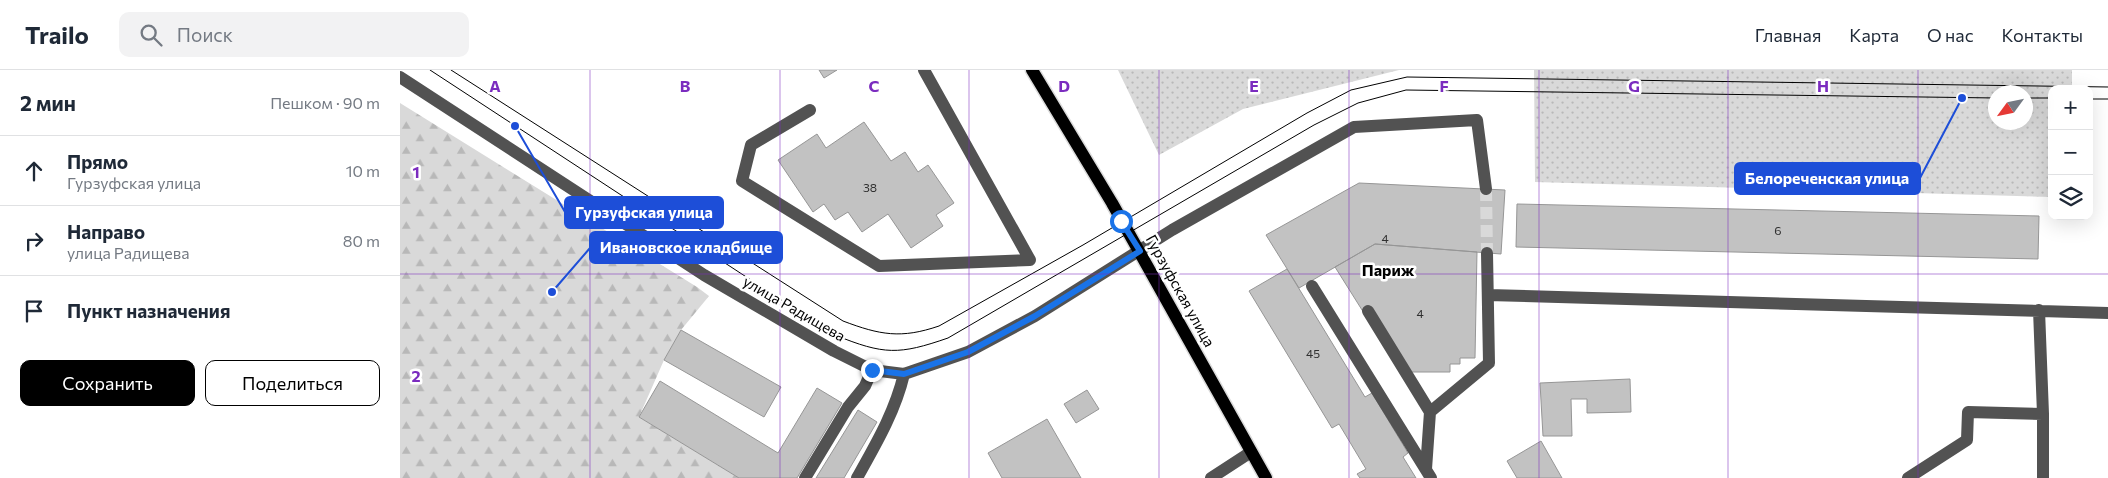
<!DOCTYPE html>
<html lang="ru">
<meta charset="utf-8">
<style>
body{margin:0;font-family:Commissioner,sans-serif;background:#f2f2f3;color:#1f2937}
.controls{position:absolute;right:15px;top:15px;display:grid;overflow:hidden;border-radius:10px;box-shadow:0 5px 20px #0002}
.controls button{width:45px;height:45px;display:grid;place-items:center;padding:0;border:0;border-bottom:1px solid #e0e1e3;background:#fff;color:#1f2937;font:25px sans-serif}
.compass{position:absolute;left:1588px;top:15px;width:45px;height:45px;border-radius:50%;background:#fff;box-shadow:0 5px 20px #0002;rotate:237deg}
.stop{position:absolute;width:15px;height:15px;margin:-11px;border:4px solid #1a73e8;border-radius:50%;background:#fff}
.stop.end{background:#1a73e8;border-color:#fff;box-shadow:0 1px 5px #0008}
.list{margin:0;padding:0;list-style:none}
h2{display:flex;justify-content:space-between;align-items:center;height:65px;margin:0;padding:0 20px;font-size:21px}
h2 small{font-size:16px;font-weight:400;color:#747a83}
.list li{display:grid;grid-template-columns:32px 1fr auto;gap:15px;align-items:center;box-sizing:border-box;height:70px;padding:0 20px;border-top:1px solid #e0e1e3}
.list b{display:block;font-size:19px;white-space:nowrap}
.list p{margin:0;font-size:16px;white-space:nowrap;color:#747a83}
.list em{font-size:16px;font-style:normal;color:#747a83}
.actions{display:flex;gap:10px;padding:15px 20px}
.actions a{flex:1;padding:11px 0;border:1px solid #000;border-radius:10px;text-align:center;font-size:18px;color:#000}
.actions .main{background:#000;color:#fff}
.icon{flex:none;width:28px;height:28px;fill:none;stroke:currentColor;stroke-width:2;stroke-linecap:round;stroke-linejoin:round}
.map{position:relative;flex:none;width:1708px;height:408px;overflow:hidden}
header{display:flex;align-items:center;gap:30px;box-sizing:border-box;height:70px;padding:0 25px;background:#fff;border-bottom:1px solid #e0e1e3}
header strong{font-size:24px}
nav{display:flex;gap:28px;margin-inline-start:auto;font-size:18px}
.search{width:350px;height:45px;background:#f2f2f3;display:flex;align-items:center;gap:12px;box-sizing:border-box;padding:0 18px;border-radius:10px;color:#747a83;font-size:19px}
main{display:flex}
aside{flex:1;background:#fff}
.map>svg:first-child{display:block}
.forest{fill:url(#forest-firs)}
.park{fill:url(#park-dots);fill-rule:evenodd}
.building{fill:#c2c2c2;stroke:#969696}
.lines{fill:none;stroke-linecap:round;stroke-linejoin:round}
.minor-tunnel{stroke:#d9d9d9;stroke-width:12;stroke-dasharray:12 6;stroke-linecap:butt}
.major-casing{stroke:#dbdbdb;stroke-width:15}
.minor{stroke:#525252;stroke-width:12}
.major{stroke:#000;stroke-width:12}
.tram{stroke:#000;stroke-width:1}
.route{stroke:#1a73e8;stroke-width:6}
.grid{fill:none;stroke:#7b2cbf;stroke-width:1;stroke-opacity:0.55}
.labels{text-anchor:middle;stroke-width:5;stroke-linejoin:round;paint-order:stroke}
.number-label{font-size:12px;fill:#303030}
.street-label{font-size:15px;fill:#000;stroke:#fff}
.neighbourhood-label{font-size:16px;font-weight:bold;fill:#000;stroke:#fff}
.grid-label{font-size:16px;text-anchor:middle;font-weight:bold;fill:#7b2cbf;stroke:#fff;stroke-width:5;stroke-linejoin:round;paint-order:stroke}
.leader{fill:none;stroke:#1d4ed8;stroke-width:2}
.callout-dot{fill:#1d4ed8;stroke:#fff;stroke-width:2}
.callout{fill:#1d4ed8;stroke:#1d4ed8;stroke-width:2}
.callout-label{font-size:16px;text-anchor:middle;font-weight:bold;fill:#fff}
</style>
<header>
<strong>Trailo</strong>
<div class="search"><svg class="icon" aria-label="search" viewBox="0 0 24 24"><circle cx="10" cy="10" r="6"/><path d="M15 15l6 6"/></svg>Поиск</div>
<nav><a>Главная</a><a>Карта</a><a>О нас</a><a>Контакты</a></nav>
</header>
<main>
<aside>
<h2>2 мин<small>Пешком · 90 m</small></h2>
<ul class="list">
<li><svg class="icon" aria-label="ahead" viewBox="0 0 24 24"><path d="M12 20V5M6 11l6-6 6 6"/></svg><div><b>Прямо</b><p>Гурзуфская улица</p></div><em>10 m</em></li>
<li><svg class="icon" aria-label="right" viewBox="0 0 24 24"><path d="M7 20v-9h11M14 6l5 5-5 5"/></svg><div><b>Направо</b><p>улица Радищева</p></div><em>80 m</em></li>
<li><svg class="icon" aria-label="arrive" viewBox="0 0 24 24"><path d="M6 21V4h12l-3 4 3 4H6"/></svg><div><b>Пункт назначения</b></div></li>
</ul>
<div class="actions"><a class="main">Сохранить</a><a>Поделиться</a></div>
</aside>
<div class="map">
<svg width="1708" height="408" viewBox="0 0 1708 408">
<defs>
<pattern id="forest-firs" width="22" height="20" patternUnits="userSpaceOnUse" patternTransform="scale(1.25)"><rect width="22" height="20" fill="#d9d9d9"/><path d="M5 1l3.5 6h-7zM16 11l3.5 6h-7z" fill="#b8b8b8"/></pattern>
<pattern id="park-dots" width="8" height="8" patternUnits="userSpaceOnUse" patternTransform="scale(1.25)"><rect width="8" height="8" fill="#d9d9d9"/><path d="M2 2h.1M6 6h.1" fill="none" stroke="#b8b8b8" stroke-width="1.8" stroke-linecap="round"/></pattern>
</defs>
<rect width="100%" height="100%" fill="#fff"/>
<!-- forest -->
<path class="forest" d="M0,33L297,217L309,226L281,260L264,290L239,347L339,408H0Z"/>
<!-- park -->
<path class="park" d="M718,0H999L843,39L759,85Z
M1134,0H1672V19H1652V127L1135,112ZM1596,22H1626V52H1596Z"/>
<!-- building -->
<path class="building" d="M419,0H437L424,8Z
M464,52L491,91L505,82L518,102L528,95L554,133L536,145L543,156L511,178L488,144L462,162L448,142L435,150L424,134L413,142L378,90L417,64L426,78Z
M959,113L1105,120L1101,184L975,174L899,218L866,165Z
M1117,134L1639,146L1638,189L1116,177Z
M975,174L1077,182L1075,288H1060V294H1050V302H1001L935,197Z
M887,199L965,327L972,323L1008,383L1003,387L1016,408H960L957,404L966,399L939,354L932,358L849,221Z
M281,260L381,317L364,347L264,290Z
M1230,309L1231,342L1187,343V329H1171L1172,366H1143L1140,313Z
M260,311L378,383L417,318L442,333L397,408H339L239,347Z
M687,320L699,339L676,353L664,334Z
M458,340L477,352L444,408H416Z
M647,349L681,408H602L588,383Z
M1141,371L1162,408H1117L1107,391Z"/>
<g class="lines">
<!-- minor-tunnel -->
<path class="minor-tunnel" d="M1086,119L1087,183"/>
<!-- major casing -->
<g class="major-casing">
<path id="major" d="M632,0L712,133L866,408"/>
</g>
<!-- minor -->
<path class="minor" d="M0,7L304,205L434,281L472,300L504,304L568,282L635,246L772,160L954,57L1077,50L1086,119
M410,40L351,75L342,111L479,196L630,190L524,0
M912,216L1031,408
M1088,225L1708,243
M968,241L1030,342L1026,399
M1030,342L1089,293L1087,183
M1643,344V408
M405,408L448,337L465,316L472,300
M457,408C476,374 495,342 504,304
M811,408L851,382
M1508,408L1567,370L1568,342L1643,344L1639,240"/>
<!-- major -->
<use href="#major" class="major"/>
<!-- tram -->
<path class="tram" d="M30,0L435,265C484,285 499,285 548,268L914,55L958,33L1006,20L1596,28
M51,0L443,251C480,265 501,269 539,256L683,175L907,43L951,20L1007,7L1708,17
M1626,28H1652
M1689,29H1708"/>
</g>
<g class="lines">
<!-- route -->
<path class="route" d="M472,300L504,304L568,282L635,246L740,181L721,151"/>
</g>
<!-- grid -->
<path class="grid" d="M190,0V408M380,0V408M569,0V408M759,0V408M949,0V408M1139,0V408M1328,0V408M1518,0V408M0,204H1708"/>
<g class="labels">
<!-- number labels -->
<g class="number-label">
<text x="470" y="122">38</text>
<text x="1378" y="165">6</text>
<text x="985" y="173">4</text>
<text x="1020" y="248">4</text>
<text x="913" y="288">45</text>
</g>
<!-- street labels -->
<g class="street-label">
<text transform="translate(780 221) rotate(61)" y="5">Гурзуфская улица</text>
<text transform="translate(394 239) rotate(30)" y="5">улица Радищева</text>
</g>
<!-- neighbourhood labels -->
<g class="neighbourhood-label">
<text x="988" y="206">Париж</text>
</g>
</g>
<g class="grid-label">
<text x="95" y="22">A</text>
<text x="285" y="22">B</text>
<text x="474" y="22">C</text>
<text x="664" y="22">D</text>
<text x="854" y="22">E</text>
<text x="1044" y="22">F</text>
<text x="1234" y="22">G</text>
<text x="1423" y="22">H</text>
<text x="16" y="108">1</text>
<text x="16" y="312">2</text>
</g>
<!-- callouts -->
<path class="leader" d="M1562 28L1520 108M115 56L165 142M152 222L190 178"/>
<g class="callout-dot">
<circle cx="1562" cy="28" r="5"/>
<circle cx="115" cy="56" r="5"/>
<circle cx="152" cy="222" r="5"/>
</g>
<g class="callout">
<rect x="1335" y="93" width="185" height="31" rx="5"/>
<rect x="165" y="127" width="158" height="31" rx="5"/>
<rect x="190" y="162" width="192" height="31" rx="5"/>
</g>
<g class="callout-label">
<text x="1427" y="114">Белореченская улица</text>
<text x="244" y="148">Гурзуфская улица</text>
<text x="286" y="183">Ивановское кладбище</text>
</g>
</svg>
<div class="controls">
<button>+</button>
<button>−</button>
<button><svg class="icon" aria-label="layers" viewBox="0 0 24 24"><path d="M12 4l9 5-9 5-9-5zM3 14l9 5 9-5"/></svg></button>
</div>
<svg class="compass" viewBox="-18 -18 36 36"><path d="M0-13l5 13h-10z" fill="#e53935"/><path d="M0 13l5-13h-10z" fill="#747a83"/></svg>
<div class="stop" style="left:721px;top:151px"></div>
<div class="stop end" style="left:472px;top:300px"></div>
</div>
</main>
